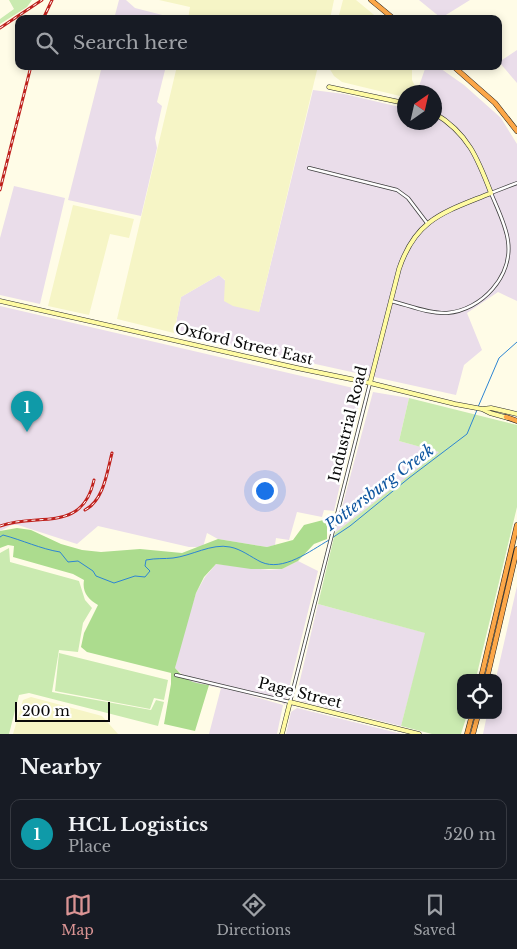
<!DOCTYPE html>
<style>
body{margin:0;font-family:"Libre Baskerville",serif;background:#20242c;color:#f1f3f6}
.controls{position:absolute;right:15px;bottom:15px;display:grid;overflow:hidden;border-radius:10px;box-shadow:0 2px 8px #0003}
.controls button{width:45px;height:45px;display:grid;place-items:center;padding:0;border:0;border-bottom:1px solid #363941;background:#171b24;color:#f1f3f6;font:25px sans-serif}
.compass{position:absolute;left:397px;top:85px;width:45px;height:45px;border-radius:50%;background:#171b24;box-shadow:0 2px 8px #0003;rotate:34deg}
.scale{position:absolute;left:15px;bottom:12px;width:95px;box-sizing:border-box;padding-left:5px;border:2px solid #0a0a0a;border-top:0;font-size:14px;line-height:18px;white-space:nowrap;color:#0a0a0a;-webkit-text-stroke:4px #fff;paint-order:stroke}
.you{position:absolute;left:264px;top:490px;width:18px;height:18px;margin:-12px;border:4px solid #fff;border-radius:50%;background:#1a73e8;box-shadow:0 0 0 8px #1a73e833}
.badge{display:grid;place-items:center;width:32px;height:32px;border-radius:50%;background:#da9494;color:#fff;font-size:16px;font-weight:700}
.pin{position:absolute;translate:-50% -41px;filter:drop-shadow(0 1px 2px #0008)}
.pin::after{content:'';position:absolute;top:26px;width:18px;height:15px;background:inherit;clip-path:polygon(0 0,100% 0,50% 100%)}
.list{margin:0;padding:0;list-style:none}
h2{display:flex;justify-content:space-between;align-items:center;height:65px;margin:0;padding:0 20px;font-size:21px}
h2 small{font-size:16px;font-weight:400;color:#9ea1a6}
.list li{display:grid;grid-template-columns:32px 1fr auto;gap:15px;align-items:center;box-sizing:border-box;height:70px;margin:0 10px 10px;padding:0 10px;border:1px solid #363941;border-radius:10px}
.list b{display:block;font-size:19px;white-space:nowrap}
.list p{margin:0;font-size:16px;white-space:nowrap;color:#9ea1a6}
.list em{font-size:16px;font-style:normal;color:#9ea1a6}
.icon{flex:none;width:28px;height:28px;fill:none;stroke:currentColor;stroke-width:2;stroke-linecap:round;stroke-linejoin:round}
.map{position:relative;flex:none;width:517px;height:734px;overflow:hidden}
.search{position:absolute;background:#171b24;box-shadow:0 2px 8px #0003;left:15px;right:15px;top:15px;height:55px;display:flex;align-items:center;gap:12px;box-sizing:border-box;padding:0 18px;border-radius:10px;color:#9ea1a6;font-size:19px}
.sheet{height:145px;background:#171b24}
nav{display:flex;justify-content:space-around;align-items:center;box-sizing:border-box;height:70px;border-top:1px solid #363941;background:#171b24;font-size:14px;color:#9ea1a6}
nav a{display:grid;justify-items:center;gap:2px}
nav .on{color:#da9494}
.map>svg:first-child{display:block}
.industrial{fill:#eaddea}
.farmland{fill:#f6f5c6}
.green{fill:#caeab0}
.forest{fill:#acdc8e}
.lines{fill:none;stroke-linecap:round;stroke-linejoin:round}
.stream{stroke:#2d85d3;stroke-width:1}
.street-casing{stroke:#3d3d3d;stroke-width:4}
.secondary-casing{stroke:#2c2c2c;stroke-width:5}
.highway-casing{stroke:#1b1b1b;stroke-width:5.5}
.street{stroke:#fff;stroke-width:2.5}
.secondary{stroke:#fffba2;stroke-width:4}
.highway{stroke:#fca748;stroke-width:4.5}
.rail-casing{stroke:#bf211d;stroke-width:3}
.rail{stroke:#fff;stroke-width:1;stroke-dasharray:4;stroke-linecap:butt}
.labels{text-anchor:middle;stroke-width:5;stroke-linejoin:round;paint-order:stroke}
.street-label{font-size:15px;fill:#0a0a0a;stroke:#fff}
.water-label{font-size:16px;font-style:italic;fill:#0f56a0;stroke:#fff}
</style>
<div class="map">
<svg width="517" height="734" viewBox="0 0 517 734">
<rect width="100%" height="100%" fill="#fffce7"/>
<!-- industrial -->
<path class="industrial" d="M119,0H126L135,8L178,19H114Z
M419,0H470L441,18Z
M517,50V83L499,62Z
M102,66H166L157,102L162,106L155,138L157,148L141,216L68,200Z
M426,66H437L464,85L501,118L517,144V301L498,292L467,313L482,350L464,365L456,395L174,333L181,297L219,275L259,312L313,90L344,94L404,108V122H434V92H417Z
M14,186L65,198L40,304L0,295V238Z
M0,306L362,390L334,511L324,510L322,517L297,512L289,540L276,538L275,545L267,547L218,539L207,533L203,547H189L98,526L77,544L18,525H12L0,531Z
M373,392L409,398L399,441L440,452L335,533Z
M298,561L318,571L285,705L281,702L245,694L283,705L277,734H209L221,688L192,683L175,668L185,627L196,593L205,577L216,564L269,570L282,569Z
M517,586V734H483L487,715H498V678H496Z
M318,604L426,633L401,726L300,701L296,697Z
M297,708L402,734H286L291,712Z"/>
<!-- farmland -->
<path class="farmland" d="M159,0H334L330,19H188L190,7Z
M343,0H356L379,19H338Z
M177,66H318L259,312L233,306L224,301L225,280L219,275L181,297L174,333L117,319Z
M328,66H399L412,69V80L416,88L415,92H404V97L342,82L334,76Z
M73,205L134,219L129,238L110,234L89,315L48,306Z
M31,697L102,716L118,734H13L23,700Z"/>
<!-- green -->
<path class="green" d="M9,0H32L27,7L0,24V19L14,9Z
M409,398L517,425V507L476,678H461V715H467L461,734H432L401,726L425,633L318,604L335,533L439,452L399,441Z
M9,548L10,562L79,581L85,600L92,608L83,623L78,652L59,650L52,692L151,710L156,700L164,702L158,726L29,693L19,695L9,734H0V553Z
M59,653L168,680L164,700L154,698L150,709L55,691Z"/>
<!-- forest -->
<path class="forest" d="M327,519V539L314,544L298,561L282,569H251L216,564L204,577L196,593L175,668C187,681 192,683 209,685L195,731L164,724L171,684V673L87,652L81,647L84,633L98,605C88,599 82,592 84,580L73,574L13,557L14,546L8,545L0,548V531L17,528L31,530L61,544L82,550L101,552L140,549L182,553L218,539L267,547L293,540L304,525Z"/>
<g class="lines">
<!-- stream -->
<path class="stream" d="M478,407L499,358L517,342
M0,537L3,535C22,540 41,549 60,552L68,562L78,561L93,571L96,576L114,583L135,576L145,577L150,571L145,566L146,560C156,558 164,559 173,558C191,556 212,543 230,547C241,549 251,557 261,562C283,572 310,551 329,540
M332,538L350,526L409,478L467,434L477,410"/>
<!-- street casing -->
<g class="street-casing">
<path id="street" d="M309,168L397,190L408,198L427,223
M391,301C408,305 429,314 447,313C482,310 513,276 508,241C506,225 497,208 491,193L517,183
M176,675L290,702L370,383"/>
</g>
<!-- secondary casing -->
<g class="secondary-casing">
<path id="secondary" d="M329,87L404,103
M0,301L297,368L370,383L455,404L482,409L491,408L517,414
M370,383L399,269C416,218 445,212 491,193C478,159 468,133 434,113
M482,409L490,413L508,418
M282,734L290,702L419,734"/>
</g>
<!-- highway casing -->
<g class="highway-casing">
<path id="highway" d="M371,0L394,19
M453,66L495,103L517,131
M506,417L517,421
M481,678L517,525
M487,678L517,549
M467,734L472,715
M473,734L478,715"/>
</g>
<!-- street -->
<use href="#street" class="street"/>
<!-- secondary -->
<use href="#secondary" class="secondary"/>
<!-- highway -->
<use href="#highway" class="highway"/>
<!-- rail casing -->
<g class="rail-casing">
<path id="rail" d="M43,19L52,0
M0,28L42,0
M0,190L31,66
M85,510C104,500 107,472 112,453
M0,526C38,512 82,534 94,480"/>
</g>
<!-- rail -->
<use href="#rail" class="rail"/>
</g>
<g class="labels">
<!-- street labels -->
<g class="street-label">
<text transform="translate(244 344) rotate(13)" y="5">Oxford Street East</text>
<text transform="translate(348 424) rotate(-76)" y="5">Industrial Road</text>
<text transform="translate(300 693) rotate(14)" y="5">Page Street</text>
</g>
<!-- water labels -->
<g class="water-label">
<text transform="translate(379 487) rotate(-37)" y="6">Pottersburg Creek</text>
</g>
</g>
</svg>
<div class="controls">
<button><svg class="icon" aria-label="locate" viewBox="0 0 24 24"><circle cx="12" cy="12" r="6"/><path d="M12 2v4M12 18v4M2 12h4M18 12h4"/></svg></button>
</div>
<svg class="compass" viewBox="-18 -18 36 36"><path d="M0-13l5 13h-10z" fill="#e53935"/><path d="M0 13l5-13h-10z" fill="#9ea1a6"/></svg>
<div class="scale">200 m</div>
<div class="you"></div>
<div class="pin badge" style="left:27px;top:432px;background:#0f9aa8">1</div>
<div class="search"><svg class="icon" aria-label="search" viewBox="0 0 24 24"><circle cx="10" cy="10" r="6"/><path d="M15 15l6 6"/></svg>Search here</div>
</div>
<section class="sheet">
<h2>Nearby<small></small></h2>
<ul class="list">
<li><span class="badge" style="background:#0f9aa8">1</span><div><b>HCL Logistics</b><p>Place</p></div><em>520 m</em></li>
</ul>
</section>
<nav>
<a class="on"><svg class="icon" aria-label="map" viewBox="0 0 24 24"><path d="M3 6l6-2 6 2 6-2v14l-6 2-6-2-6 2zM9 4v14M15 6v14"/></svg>Map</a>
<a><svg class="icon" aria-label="directions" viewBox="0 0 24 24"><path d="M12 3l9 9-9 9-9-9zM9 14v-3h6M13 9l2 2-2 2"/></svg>Directions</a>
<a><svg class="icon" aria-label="saved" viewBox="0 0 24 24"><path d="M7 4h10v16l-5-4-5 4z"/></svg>Saved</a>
</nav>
